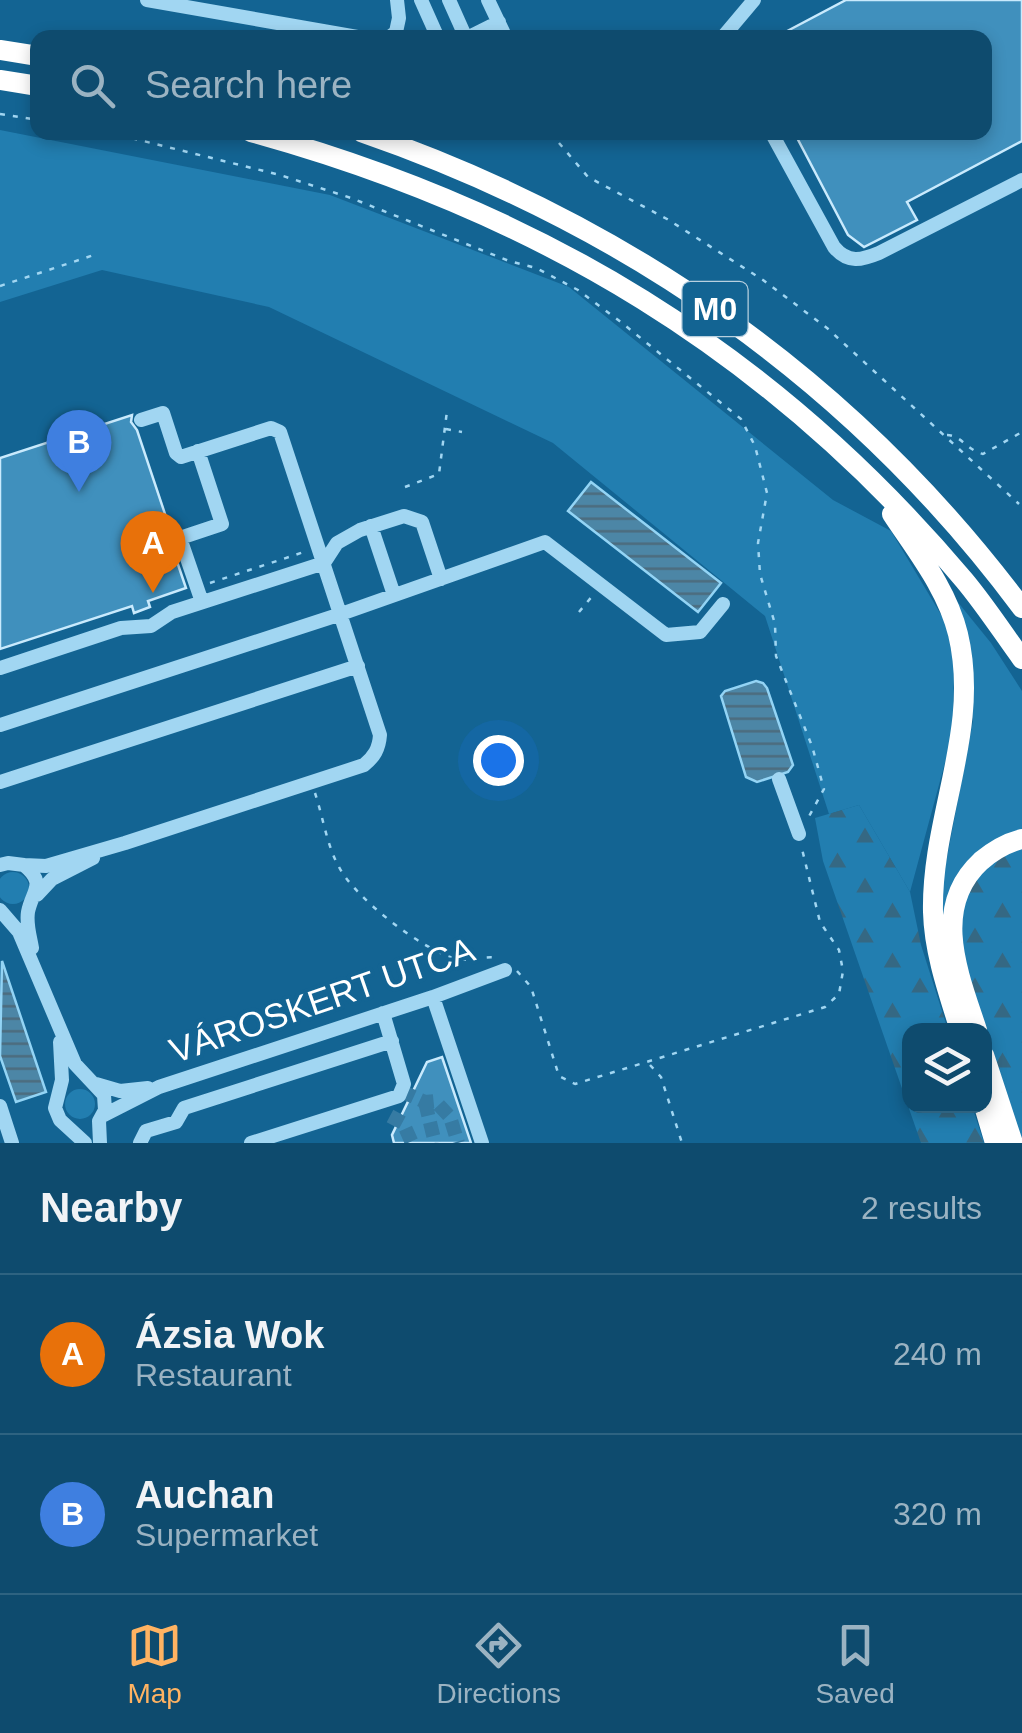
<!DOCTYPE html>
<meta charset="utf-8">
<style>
body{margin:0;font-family:Arial,sans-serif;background:#1c5576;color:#f1f3f6}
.controls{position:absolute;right:30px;bottom:30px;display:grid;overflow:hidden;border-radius:20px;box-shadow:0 5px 15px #0003}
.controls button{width:90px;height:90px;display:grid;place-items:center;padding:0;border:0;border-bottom:2px solid #2e6381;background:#0e4b6e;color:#f1f3f6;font:50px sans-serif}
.you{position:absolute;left:498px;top:760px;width:35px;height:35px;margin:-25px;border:8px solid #fff;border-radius:50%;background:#1a73e8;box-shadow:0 0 0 15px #1a73e833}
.badge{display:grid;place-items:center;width:65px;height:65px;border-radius:50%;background:#ffb362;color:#fff;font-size:32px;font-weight:700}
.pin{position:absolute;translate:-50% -82px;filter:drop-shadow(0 2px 5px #0008)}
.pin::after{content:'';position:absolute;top:52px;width:35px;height:30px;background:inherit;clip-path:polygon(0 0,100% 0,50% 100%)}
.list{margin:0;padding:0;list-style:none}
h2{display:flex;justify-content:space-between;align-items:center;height:130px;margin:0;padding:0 40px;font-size:42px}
h2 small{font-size:32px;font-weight:400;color:#9bb3c2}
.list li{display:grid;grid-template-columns:65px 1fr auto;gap:30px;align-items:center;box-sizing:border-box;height:160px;padding:0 40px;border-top:2px solid #2e6381}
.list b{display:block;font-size:38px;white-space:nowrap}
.list p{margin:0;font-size:32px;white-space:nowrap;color:#9bb3c2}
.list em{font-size:32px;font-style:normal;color:#9bb3c2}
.icon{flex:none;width:55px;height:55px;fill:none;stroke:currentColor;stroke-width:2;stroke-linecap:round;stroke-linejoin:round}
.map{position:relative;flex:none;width:1022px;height:1143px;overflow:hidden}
.search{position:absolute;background:#0e4b6e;box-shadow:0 5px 15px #0003;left:30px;right:30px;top:30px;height:110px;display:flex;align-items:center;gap:25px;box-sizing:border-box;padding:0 35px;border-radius:20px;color:#9bb3c2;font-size:38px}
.sheet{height:450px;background:#0e4b6e}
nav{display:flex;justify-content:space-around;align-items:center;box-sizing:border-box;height:140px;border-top:2px solid #2e6381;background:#0e4b6e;font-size:28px;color:#9bb3c2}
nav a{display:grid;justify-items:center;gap:5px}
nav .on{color:#ffb362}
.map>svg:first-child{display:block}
.grass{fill:#227eb0}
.forest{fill:url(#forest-firs)}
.water{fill:url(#water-rules);stroke:#93d4f5;stroke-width:2.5}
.building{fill:#4090bd;stroke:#c9eafd;stroke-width:2.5}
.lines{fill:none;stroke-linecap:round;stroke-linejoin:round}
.minor-tunnel{stroke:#367ba3;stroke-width:14;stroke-dasharray:14 7;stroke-linecap:butt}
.path{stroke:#a1d6f2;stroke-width:2.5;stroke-dasharray:5 8;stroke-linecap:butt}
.minor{stroke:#a1d6f2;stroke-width:14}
.highway{stroke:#fff;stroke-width:20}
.labels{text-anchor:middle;stroke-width:8;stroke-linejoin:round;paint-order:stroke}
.shield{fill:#136493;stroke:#b8d0df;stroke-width:2.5}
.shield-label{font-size:32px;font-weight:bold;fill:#fff}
.street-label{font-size:35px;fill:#fff;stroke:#136493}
</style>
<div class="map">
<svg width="1022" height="1143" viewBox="0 0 1022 1143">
<defs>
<pattern id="forest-firs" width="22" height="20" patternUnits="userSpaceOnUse" patternTransform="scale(2.5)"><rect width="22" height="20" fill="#227eb0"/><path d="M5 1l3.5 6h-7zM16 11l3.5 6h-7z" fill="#356883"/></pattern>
<pattern id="water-rules" width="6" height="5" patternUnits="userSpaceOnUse" patternTransform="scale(2.5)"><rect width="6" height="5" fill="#4c86a6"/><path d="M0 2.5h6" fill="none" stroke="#4c6c7e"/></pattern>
</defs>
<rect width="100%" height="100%" fill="#136493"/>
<!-- grass -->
<path class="grass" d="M0,130L330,195L569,287L833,500L891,531L946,623L954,665L953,733L910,892L859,805L829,814L765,616L553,443L269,307L102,270L0,302Z
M952,595L991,643L1022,691V831C967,851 963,865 942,918L940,894L973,721L970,654Z
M-3 888a16 16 0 1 1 32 0a16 16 0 1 1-32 0Z
M65 1104a15 15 0 1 1 30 0a15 15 0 1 1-30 0Z"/>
<!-- forest -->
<path class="forest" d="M859,805L910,892L921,945L948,1030H910V1106H972L984,1143H921L823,861L815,818Z
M1022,843V1142L963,963L961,902L974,875Z"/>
<!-- water -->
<path class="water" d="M591,482L721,583L698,612L568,511Z
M756,681L763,683L767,688L793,765L788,772L757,782L746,777L721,696L725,691Z
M2,961L46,1092L16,1102L0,1056Z"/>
<!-- building -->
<path class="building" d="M846,0H1022V141L907,202L917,220L864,247L848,235L794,132H984V38H774Z
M132,415L131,422L137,430L171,532L170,541L186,588L148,601L150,607L134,613L132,606L0,649V458Z
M442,1057L471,1143H394L392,1135L427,1062Z"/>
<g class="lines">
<!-- minor-tunnel -->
<path class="minor-tunnel" d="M401,1091L425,1102L435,1101L450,1117L458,1143
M425,1102L435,1143
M390,1116L403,1123L412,1143"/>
<!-- path -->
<path class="path" d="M0,114L38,120
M107,132L280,175L351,198L509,261L536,268L578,290L622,323L741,419L755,446L767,493L758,543L760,574L775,624L776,656L812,746L824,789L807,820
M559,143L588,177L667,219L763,280L827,328L1019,504
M0,286L97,254
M446,429L462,432
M947,435C961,435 968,451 983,454L1022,432
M405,487L439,474L447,411
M210,583L307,551
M579,612L594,594
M315,793C323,817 327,846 339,867C355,898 420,948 453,958C468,963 483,955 498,958
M517,971L531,987L559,1076L575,1084L825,1007L839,994L843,971L839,950L820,922L801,845
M650,1065L661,1077L682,1143"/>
<!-- minor -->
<path class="minor" d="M147,0L363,38
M421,0L438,38
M449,0L466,38
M488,0L506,38
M388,38L396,32L399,18L397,0
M467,38L499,22
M722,38L754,0
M550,132H555
M771,132L834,247C848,264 862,260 879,253L1022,180
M198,451L222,524L180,538L202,602
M371,526L394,595
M0,668L121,628L151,626L172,612L324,563L337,543L360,530L404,516L422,522L441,579
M0,725L341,614L545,542L666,635L700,632L723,604
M779,779L799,834
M0,782L358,666
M0,865L8,863L24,865C47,884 32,891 28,912C26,924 30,936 32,948
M24,865L46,866L125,843L364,765C374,757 379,749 380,735L280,432L271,428L181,457L176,453L163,413L141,420
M37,895L52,879L93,858
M0,910L19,932L75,1064L104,1095L105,1110L99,1121L100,1143
M433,997L482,1143
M60,1042L62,1080L55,1108L60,1120L85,1143
M96,1084L120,1091L148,1088
M0,1106L12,1143
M102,1116L159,1087L433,997L505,970
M140,1143L146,1131L176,1122L184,1108L392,1041
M251,1143L399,1096L404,1084L383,1013"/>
<!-- highway -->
<path class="highway" d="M0,50L38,56
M0,80L38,86
M251,132C538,211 771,351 964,580C985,605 1003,633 1022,659
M361,132C627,224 853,381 1022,608
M892,514C917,552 947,589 958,634C981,730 931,817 933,912C934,952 948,992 960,1030
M977,1030C959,975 930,908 981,861C994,850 1006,843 1022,839
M984,1055L1013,1143
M984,1106L995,1143"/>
</g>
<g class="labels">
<!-- shield labels -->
<rect class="shield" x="682.5" y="282" width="65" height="54" rx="8"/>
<g class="shield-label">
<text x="715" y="320">M0</text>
</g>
<!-- street labels -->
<g class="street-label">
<text transform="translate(322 1000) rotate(-19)" y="12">VÁROSKERT UTCA</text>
</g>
</g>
</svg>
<div class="controls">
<button><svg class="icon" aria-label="layers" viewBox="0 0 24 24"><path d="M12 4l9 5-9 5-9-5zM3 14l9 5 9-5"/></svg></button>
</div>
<div class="you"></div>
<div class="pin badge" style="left:153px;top:593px;background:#e8710a">A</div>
<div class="pin badge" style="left:79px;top:492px;background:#3f7fe0">B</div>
<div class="search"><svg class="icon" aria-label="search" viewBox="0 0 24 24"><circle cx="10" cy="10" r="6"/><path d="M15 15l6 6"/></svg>Search here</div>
</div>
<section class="sheet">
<h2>Nearby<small>2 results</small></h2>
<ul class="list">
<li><span class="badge" style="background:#e8710a">A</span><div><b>Ázsia Wok</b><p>Restaurant</p></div><em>240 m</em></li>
<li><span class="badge" style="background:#3f7fe0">B</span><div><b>Auchan</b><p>Supermarket</p></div><em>320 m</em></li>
</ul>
</section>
<nav>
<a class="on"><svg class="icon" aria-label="map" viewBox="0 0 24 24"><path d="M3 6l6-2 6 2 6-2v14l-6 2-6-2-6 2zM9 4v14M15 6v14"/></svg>Map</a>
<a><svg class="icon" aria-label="directions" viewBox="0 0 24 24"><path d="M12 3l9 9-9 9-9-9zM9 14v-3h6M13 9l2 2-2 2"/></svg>Directions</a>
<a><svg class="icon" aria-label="saved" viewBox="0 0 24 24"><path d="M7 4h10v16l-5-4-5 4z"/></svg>Saved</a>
</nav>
